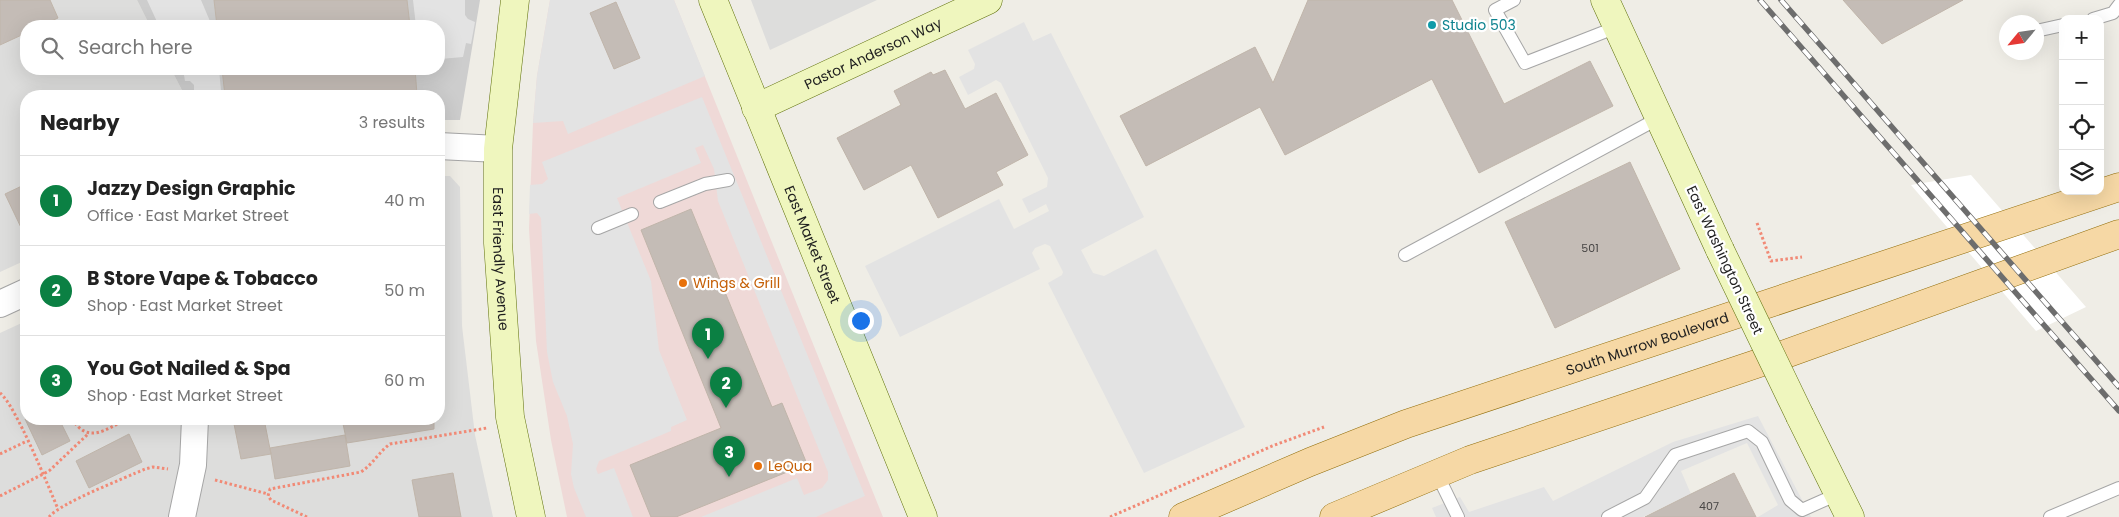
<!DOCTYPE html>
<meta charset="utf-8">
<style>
body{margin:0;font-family:Poppins,sans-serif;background:#f2f2f2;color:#222}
.controls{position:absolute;right:15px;top:15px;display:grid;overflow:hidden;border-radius:10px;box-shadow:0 5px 20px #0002}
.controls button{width:45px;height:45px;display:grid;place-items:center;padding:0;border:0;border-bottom:1px solid #e0e0e0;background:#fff;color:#222;font:25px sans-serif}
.compass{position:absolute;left:1999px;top:15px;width:45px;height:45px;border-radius:50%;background:#fff;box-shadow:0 5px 20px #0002;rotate:241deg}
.you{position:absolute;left:860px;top:320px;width:18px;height:18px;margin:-12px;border:4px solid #fff;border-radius:50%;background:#1a73e8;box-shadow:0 0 0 8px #1a73e833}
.badge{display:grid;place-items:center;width:32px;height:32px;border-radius:50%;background:#0b8043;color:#fff;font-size:16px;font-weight:700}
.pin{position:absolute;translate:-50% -41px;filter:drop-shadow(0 1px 2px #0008)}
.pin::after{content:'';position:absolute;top:26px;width:18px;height:15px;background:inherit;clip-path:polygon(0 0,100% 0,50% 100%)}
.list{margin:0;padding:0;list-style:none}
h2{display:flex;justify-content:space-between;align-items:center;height:65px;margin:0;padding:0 20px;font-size:21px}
h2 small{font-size:16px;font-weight:400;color:#767676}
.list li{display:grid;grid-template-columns:32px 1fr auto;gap:15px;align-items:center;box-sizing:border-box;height:90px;padding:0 20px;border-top:1px solid #e0e0e0}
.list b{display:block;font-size:19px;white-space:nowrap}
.list p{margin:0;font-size:16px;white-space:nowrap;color:#767676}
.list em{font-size:16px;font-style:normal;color:#767676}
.icon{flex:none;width:28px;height:28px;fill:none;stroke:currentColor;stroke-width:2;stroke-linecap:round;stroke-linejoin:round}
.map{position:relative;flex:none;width:2119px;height:517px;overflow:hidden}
.search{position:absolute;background:#fff;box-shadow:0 5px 20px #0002;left:20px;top:20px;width:425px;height:55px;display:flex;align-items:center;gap:12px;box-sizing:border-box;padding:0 18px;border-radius:20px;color:#767676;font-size:19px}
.panel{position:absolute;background:#fff;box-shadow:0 5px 20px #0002;left:20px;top:90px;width:425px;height:335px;border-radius:20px}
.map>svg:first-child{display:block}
.residential{fill:#dddddc}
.commercial{fill:#efd9d7}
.religious{fill:#cdcdcd}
.parking{fill:#e3e3e3;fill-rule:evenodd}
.pier{fill:#fff}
.building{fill:#c4bcb6;stroke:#c0b5aa}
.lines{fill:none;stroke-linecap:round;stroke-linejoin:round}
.lane-casing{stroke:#a6a6a6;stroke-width:14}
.street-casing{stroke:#a6a6a6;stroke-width:28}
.secondary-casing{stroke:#60710c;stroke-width:29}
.primary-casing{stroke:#916d0a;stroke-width:29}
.path{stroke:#f18a76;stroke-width:3;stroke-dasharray:2.5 2.5;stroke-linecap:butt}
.lane{stroke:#fff;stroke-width:12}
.street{stroke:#fff;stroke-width:26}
.secondary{stroke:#eff6be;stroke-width:28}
.primary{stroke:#f6d8a5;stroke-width:28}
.rail-casing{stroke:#6d6d6d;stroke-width:5.5}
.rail{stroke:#fff;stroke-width:4;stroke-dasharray:11;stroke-linecap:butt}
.secondary-bridge-casing{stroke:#60710c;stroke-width:29;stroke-linecap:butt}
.secondary-bridge{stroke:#eff6be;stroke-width:28}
.culture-dot{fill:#0f9aa8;stroke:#fff;stroke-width:2}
.food-dot{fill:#e8710a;stroke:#fff;stroke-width:2}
.labels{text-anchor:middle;stroke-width:4.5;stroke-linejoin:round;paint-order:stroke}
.number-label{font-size:11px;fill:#484645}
.culture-label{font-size:14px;fill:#0d838f;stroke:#fff;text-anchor:start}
.street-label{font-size:14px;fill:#1f1f1f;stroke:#fff}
.food-label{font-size:14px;fill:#c56008;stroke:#fff;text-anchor:start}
</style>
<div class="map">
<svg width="2119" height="517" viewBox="0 0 2119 517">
<rect width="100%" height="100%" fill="#efede6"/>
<!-- residential -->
<path class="residential" d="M0,0H137L150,26H26V69H171L185,96H26V260L0,272Z
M751,0H877L770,50Z
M439,176H450L460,187L462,326L475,435L493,517H0V333L26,321V419H439Z"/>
<!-- commercial -->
<path class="commercial" d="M550,0H674L883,517H567L551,440L536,341L529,229L533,123L537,76Z"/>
<!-- religious -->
<path class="religious" d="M137,0H480L460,120H439V96H185L171,69H439V26H150Z"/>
<!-- parking -->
<path class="parking" d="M147,0H201L212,26H159Z
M413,0H465V15L468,19L475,22L471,44L466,43L463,57L440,59L439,26H416Z
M550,0H674L705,76L568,134L563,121L533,123L537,76ZM616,2L640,58L614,69L591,13Z
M1024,22L1033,41L1051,33L1144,217L1081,250L1093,273L1104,276L1156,249L1245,427L1144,473L1048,283L1062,275L1063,272L1050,246L1045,244L1035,248L1032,253L1040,269L900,337L865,266L999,199L1014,229L1049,211L1046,204L1029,213L1022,199L1047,187L1048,178L1001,83L996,80L968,95L959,77L974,69L975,64L968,50Z
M183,69H219L221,91L212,92L210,96H194V85L190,81H185Z
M702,97L865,496L816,517H701L797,478L804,495L822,488L828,480V472L718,201L714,169L703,145L695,148L701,163L617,198L651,281L659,350L687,420L671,427V431L599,461L596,469L598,474L614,468L633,517H586L574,488L571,474L573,444L567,416L553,382L547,352L541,218L537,213L529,214L530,185L542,184L548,179L542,162Z
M1758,416L1811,517H1758L1778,505L1747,443L1681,471L1691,494L1643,517H1436L1432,508L1460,497L1469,512L1544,487L1553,501L1673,442Z"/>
<!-- pier -->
<path class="pier" d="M1971,175L2086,307L2036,331L1911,185Z"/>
<!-- building -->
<path class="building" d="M0,0H50L58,18L40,26H26V33L0,45Z
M214,0H407L410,26H217Z
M1308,0H1452L1504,104L1590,61L1613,106L1479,173L1432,79L1285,155L1260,107L1146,166L1120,116L1255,47L1273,83Z
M1843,0H1963L1882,44Z
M616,2L640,58L614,69L590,13Z
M222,69H415L417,94L393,96H225Z
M945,70L965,109L996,93L1028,155L996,172L1003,185L938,218L911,165L864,190L837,138L901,105L894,91L931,72L933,75Z
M1630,162L1680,269L1555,328L1505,222Z
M26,184V238L5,194Z
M691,209L772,407L782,403L807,464L676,517H651L630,465L721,428L641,230Z
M25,419H59L70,441L42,455Z
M233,419H264L271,454L241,459Z
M342,419H434V429L347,443Z
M129,434L142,462L89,488L76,461Z
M345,435L350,466L275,479L270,448Z
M453,473L461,517H419L412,480Z
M1734,473L1756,517H1645L1691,494Z"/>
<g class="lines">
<!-- lane casing -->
<g class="lane-casing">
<path id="lane" d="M1514,0L1495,10L1525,63L1617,27
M2093,19L2113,13L2119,5
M2036,31L2063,25
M660,202L705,184L728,180
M598,228L632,214
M1405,255L1659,118
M1437,474L1458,517
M1608,517L1645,498L1675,455L1748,431L1762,442L1790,500L1802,510L1838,494
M2050,517L2119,488"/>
</g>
<!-- street casing -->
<g class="street-casing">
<path id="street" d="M439,146L498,149
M0,304L26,292
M182,517L193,465L195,419"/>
</g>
<!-- secondary casing -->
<g class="secondary-casing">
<g id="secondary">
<path id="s1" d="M515,0L498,149V243L510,417L531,517"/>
<path id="s2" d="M713,0L923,517"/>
<path d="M1605,0L1720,250"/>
<path id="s3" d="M756,108L988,0"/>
<path d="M1800,416L1850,517"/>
</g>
</g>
<!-- primary casing -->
<g class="primary-casing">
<g id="primary">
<path id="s4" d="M1183,517L1310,462L1406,424L2119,187"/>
<path d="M1334,517L1470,460L1780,356L2119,234"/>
</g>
</g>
<!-- path -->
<path class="path" d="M1757,223L1771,261L1802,257
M0,393C15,404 49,488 58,509
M72,419C89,445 105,429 128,419
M0,454L27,441
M215,480L268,494
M0,496L49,471L88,434
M49,517C60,503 125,478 145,469L153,467L168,469
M307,517L271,500L268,496L270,489L361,472C373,464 379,452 390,444L487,428
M1110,517L1272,446L1324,427"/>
<!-- lane -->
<use href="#lane" class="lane"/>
<!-- street -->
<use href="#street" class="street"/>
<!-- secondary -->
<use href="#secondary" class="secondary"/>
<!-- primary -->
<use href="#primary" class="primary"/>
<!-- rail casing -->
<g class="rail-casing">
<path id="rail" d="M1760,0L2119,411
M1781,0L2119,387"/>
</g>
<!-- rail -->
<use href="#rail" class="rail"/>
<!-- secondary-bridge casing -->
<g class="secondary-bridge-casing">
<path id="secondary-bridge" d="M1720,250L1800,416"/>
</g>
<!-- secondary-bridge -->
<use href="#secondary-bridge" class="secondary-bridge"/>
</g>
<!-- markers -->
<circle class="culture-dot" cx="1432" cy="25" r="5"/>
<g class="food-dot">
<circle cx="683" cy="283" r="5"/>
<circle cx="758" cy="466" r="5"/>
</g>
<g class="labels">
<!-- number labels -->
<g class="number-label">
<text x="1590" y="252">501</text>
<text x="1709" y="510">407</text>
</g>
<!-- culture labels -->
<g class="culture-label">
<text x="1442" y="30">Studio 503</text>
</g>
<!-- street labels -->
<g class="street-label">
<text dy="5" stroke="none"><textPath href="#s3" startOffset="129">Pastor Anderson Way</textPath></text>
<text dy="5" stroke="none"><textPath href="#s2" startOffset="264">East Market Street</textPath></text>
<text dy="5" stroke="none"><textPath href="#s1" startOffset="260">East Friendly Avenue</textPath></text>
<text transform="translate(1725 260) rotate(65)" y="5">East Washington Street</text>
<text dy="5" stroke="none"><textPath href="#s4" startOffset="496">South Murrow Boulevard</textPath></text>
</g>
<!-- food labels -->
<g class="food-label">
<text x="693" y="288">Wings &amp; Grill</text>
<text x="768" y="471">LeQua</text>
</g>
</g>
</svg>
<div class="controls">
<button>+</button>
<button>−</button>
<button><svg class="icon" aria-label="locate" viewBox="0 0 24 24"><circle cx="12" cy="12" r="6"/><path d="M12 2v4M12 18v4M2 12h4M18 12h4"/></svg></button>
<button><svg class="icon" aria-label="layers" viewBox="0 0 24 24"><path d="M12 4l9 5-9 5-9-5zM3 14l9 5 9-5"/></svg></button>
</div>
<svg class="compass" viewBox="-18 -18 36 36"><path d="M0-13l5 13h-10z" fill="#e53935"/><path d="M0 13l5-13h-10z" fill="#767676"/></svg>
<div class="you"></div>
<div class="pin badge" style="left:708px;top:359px">1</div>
<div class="pin badge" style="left:726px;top:408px">2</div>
<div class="pin badge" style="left:729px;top:477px">3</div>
<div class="search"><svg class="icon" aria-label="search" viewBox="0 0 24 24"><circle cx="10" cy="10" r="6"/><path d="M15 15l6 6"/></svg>Search here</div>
<section class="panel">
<h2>Nearby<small>3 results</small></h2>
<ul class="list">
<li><span class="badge">1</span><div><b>Jazzy Design Graphic</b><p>Office · East Market Street</p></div><em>40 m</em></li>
<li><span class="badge">2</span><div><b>B Store Vape &amp; Tobacco</b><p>Shop · East Market Street</p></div><em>50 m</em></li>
<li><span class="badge">3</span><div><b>You Got Nailed &amp; Spa</b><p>Shop · East Market Street</p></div><em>60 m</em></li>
</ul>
</section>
</div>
